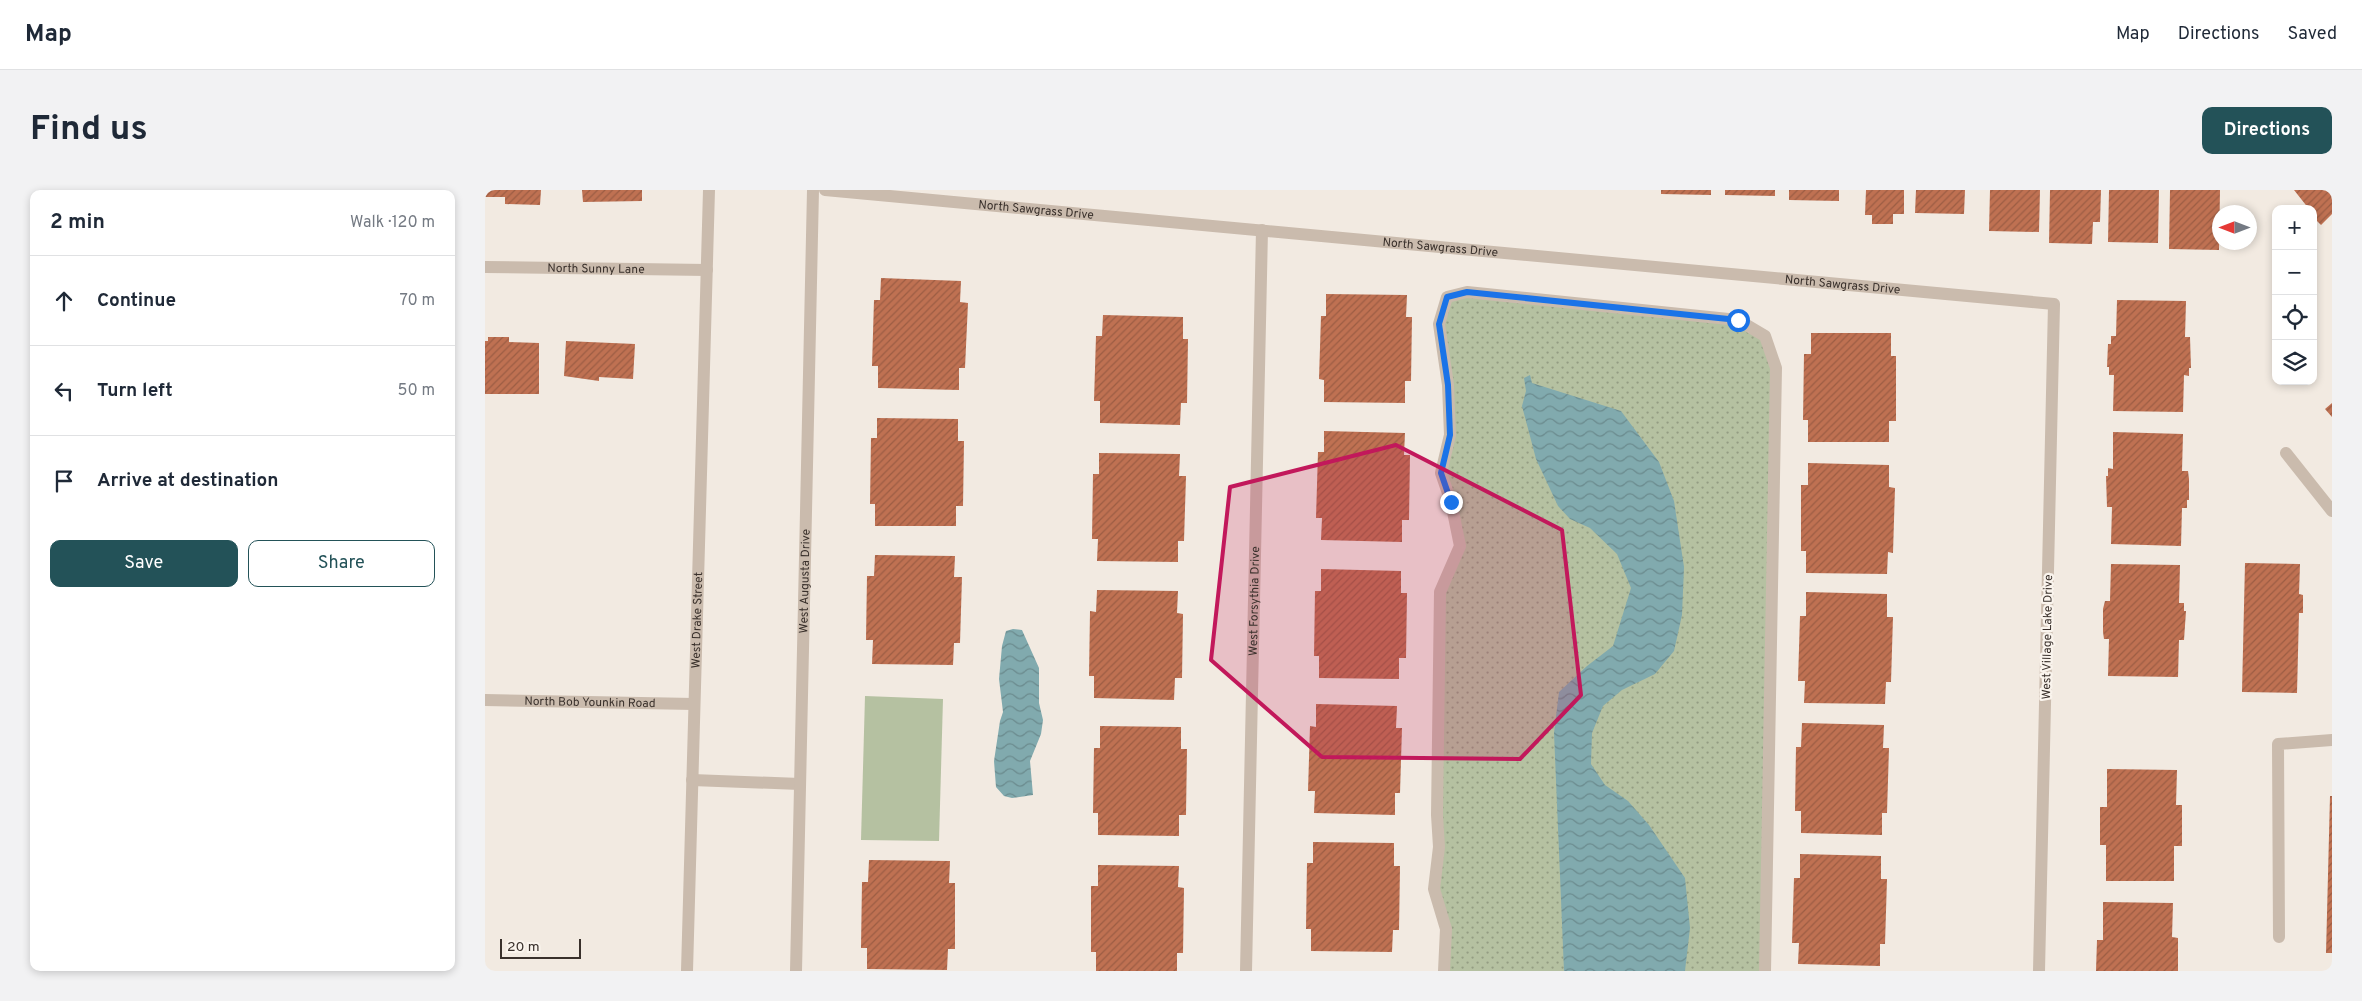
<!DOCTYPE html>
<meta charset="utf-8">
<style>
body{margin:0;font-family:Overpass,sans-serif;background:#f2f2f3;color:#1f2937}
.controls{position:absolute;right:15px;top:15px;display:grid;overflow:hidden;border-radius:10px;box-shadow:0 2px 8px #0003}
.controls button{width:45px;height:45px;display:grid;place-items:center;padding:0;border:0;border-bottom:1px solid #e0e1e3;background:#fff;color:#1f2937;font:25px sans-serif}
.compass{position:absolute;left:1727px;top:15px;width:45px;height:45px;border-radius:50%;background:#fff;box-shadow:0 2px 8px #0003;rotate:270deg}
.scale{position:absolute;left:15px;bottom:12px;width:81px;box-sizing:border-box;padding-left:5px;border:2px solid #39302b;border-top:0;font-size:14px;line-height:18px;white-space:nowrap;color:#39302b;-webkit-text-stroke:4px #faf4ed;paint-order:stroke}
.stop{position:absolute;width:15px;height:15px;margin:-11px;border:4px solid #1a73e8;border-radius:50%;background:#fff}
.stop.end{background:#1a73e8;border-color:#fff;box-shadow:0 1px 5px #0008}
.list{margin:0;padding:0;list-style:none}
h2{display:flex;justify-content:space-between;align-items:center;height:65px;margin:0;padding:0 20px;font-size:21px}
h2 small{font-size:16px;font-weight:400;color:#747a83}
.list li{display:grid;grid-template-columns:32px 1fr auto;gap:15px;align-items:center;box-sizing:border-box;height:90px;padding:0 20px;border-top:1px solid #e0e1e3}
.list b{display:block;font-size:19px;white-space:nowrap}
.list em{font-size:16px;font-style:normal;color:#747a83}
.actions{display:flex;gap:10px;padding:15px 20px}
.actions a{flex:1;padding:11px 0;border:1px solid #235258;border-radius:10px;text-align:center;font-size:18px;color:#235258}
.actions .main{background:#235258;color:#fff}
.icon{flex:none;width:28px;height:28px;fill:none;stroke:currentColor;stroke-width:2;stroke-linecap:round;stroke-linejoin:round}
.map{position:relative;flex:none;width:1847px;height:781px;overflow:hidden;border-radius:10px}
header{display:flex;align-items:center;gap:30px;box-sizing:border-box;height:70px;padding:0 25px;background:#fff;border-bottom:1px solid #e0e1e3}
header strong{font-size:24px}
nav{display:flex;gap:28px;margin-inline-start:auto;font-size:18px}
.intro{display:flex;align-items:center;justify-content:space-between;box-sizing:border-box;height:120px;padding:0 30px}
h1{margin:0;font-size:35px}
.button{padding:12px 22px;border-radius:10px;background:#235258;color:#fff;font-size:18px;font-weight:700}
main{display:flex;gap:30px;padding:0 30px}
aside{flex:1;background:#fff;border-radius:10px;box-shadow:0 2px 8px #0003}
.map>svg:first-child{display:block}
.grass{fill:url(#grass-dots)}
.garden{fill:#b5c1a1}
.water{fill:url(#water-waves)}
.building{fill:url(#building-hatch)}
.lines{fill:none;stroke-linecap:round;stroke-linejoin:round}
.service{stroke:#cabbad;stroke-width:12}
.minor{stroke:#cabbad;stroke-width:12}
.tertiary{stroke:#cabbad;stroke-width:12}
.route{stroke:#1a73e8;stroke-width:6}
.marked{fill:#c2185b;fill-opacity:0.2;stroke:#c2185b;stroke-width:4;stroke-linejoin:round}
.labels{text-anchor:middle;stroke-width:4.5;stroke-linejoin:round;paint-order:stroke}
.street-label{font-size:12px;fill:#39302b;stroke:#faf4ed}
</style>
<header>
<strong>Map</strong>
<nav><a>Map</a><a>Directions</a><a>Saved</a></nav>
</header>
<div class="intro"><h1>Find us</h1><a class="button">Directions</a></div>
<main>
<aside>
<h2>2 min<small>Walk · 120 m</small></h2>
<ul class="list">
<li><svg class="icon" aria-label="ahead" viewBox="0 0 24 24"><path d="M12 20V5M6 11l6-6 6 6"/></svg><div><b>Continue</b></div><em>70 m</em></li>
<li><svg class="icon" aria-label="left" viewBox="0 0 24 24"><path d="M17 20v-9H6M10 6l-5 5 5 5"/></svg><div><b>Turn left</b></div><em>50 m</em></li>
<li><svg class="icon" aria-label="arrive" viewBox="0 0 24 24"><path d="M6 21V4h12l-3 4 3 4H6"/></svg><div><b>Arrive at destination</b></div></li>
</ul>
<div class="actions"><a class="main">Save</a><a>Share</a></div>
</aside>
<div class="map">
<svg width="1847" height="781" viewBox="0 0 1847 781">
<defs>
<pattern id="grass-dots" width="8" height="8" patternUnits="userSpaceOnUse" patternTransform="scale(1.25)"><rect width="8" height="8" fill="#b5c1a1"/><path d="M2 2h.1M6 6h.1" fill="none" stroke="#949d83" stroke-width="1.8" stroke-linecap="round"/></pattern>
<pattern id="water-waves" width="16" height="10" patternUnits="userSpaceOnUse" patternTransform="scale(1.25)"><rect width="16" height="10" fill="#81aaae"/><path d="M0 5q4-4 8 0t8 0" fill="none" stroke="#6b8b8e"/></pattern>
<pattern id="building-hatch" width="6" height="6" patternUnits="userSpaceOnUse" patternTransform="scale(1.25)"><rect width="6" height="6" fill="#bf7152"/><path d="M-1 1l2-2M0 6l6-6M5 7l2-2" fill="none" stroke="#9c5d44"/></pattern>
</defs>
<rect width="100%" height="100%" fill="#f2eae1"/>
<!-- grass -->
<path class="grass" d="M982,102L1253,130L1280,146L1291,178L1276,781H959L961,739L949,699L955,402L975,356L956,283L965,245L954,134L962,107Z"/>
<!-- garden -->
<path class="garden" d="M380,506L458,509L454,651L376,650Z"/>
<!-- water -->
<path class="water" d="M1045,185L1047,193L1136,221L1174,272L1189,311L1199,377L1197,425L1189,461L1170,484L1137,500L1118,516L1107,543L1106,574L1120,595L1143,611L1164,635L1200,688L1205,738L1200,781H1079L1069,543L1074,502L1102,476L1128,456L1146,398L1132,364L1105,338L1085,329L1073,316L1051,269L1037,216L1041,201L1039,188Z
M528,439L537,440L554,478V513L558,530L556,544L545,571L548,605L527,608L519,606L511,597L509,571L515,531L518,522L514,489L517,456L521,441Z"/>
<!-- building -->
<path class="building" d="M0,0H56L55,15L20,14V7H0Z
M97,0H157V11L98,12Z
M1176,0H1226V5L1176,4Z
M1240,0H1290V6L1240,5Z
M1304,0H1354V11L1304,10Z
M1381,0H1419V24H1408V34H1387V25H1380Z
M1431,0H1480L1479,24L1430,23Z
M1505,0H1555L1554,42L1504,41Z
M1565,0H1616L1615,32H1608L1607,54L1564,53Z
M1624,0H1674L1673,53L1623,52Z
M1685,0H1735L1734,60L1684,59Z
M1809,0H1847V24L1836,35L1828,27V19H1824Z
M396,88L476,91L475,112L483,113L480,178H474V200L393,198V176H387L389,110H395Z
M841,104L922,105L921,127H927L926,191H920V213L839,212V190L834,189L836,126H841Z
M1632,110L1701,111L1700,147H1705L1706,178H1704V186L1699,185L1698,222L1628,221L1629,185H1624V177H1622L1623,154H1626V146H1631Z
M618,125L698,127V149H703L702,213H696L695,235L615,233V211H609L611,146H617Z
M1326,143H1406V166H1411V231H1404V252H1323V230H1318L1319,164H1326Z
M3,147H24V152L54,153V204H0V151H3Z
M81,151L150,154L148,189L114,187V191L79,186Z
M1847,213V227L1840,219Z
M392,228L473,229V251H479L478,316H471V336H390V314H385L386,248H392Z
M839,241L920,243L919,265H925L924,330H917V352L836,350L837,328H831L833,262H839Z
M1628,242L1698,244L1697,281H1703L1704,289V310H1702V318H1697L1696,356L1626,354L1627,317H1622L1621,286H1623V278L1628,279Z
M614,263L695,264L694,286H701L699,351H693V372L612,371L613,349H607L608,284H614Z
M1323,273L1404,275V297L1410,298L1408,363L1403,362L1402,384L1321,383V361H1316V295H1323Z
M390,365L470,366L469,387H477L475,453H469L468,475L387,474L388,450H381L382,386H389Z
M1760,373L1815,374L1814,404L1818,405V423H1814L1812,503L1757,502Z
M1626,374L1695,375L1694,413H1699V421H1701L1699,450H1694L1693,487L1623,486L1624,449H1619L1618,442V419L1620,411H1625Z
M836,379L916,381V403H922L921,468H914V489L834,488V466H829L830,401H836Z
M612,400L693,401L692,423L698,424L697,488H690L689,510L609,508V486H604L605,421L611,422Z
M1321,402L1402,404V427H1408L1406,492H1401L1400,514L1319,513L1320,491H1313L1315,426H1321Z
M831,514L912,516L911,538H917L915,603H910V625L829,623L830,601H823L825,536L831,537Z
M1317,533L1399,535L1398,558H1404L1402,623H1397V645L1316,643V621H1310L1311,557H1316Z
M615,536L696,537V559H702L701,625H694V646L613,645V623H608L609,558H615Z
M1622,579L1692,580L1691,615H1697V656H1689V691H1621V655H1615V617H1622Z
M1845,606H1847V763H1841Z
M828,652L909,653V676H915L914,740H908L907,762L826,761V739H821L822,673H828Z
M1315,664L1396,666V689H1402L1400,754H1395V776L1313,774L1314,753H1307L1309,688H1315Z
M384,670L465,671L464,693H470V759H463L462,780L382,779V758H376L377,692H383Z
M613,675L694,676L693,697L699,698L698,763H692V781H611V762H606V696H613Z
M1618,712L1688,713L1687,747L1693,748V781H1611L1612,750H1618Z"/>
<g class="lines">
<!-- service -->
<g class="service">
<path id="s1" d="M340,0L1569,114L1554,781"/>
<path d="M1801,263L1847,321"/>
<path d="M207,590L315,594"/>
<path d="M1794,747L1793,554L1847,550"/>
<path id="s2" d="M311,781L328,0"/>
<path id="s3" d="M761,781L777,40"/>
<path d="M959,781L961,739L949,699L954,657L952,625L955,402L975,356L966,312L956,283L965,245L963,195L954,134L962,107L982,102L1253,130L1280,146L1291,178L1280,781"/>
</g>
<!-- minor -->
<g class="minor">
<path id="s4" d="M0,77L222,80"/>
<path id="s5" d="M0,510L209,514"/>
</g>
<!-- tertiary -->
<path class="tertiary" id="s6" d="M202,781L224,0"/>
</g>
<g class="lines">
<!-- route -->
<path class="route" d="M966,312L956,283L965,245L963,195L954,134L962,107L982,102L1253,130"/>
</g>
<!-- marked area -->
<path class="marked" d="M911,255L1077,340L1096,505L1035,569L837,567L726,470L745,297Z"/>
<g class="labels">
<!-- street labels -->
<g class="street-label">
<text dy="4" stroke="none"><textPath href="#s1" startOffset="212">North Sawgrass Drive</textPath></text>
<text dy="4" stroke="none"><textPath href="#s1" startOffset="618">North Sawgrass Drive</textPath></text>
<text dy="4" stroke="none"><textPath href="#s4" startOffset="111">North Sunny Lane</textPath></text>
<text dy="4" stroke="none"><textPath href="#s1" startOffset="1022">North Sawgrass Drive</textPath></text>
<text dy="4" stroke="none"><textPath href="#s2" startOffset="390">West Augusta Drive</textPath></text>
<text dy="4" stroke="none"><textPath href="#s3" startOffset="370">West Forsythia Drive</textPath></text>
<text dy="4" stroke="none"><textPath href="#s6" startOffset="351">West Drake Street</textPath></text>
<text transform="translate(1562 447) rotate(-89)" y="4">West Village Lake Drive</text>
<text dy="4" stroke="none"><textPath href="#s5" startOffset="105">North Bob Younkin Road</textPath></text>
</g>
</g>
</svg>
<div class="controls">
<button>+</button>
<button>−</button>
<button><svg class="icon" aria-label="locate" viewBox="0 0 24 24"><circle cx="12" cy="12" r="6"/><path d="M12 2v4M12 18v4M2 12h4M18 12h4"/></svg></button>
<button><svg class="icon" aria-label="layers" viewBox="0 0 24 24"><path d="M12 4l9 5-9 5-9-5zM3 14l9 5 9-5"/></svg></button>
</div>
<svg class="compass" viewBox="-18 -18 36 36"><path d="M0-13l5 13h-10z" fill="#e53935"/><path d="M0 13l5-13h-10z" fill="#747a83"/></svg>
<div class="scale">20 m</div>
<div class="stop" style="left:1253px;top:130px"></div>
<div class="stop end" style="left:966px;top:312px"></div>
</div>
</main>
